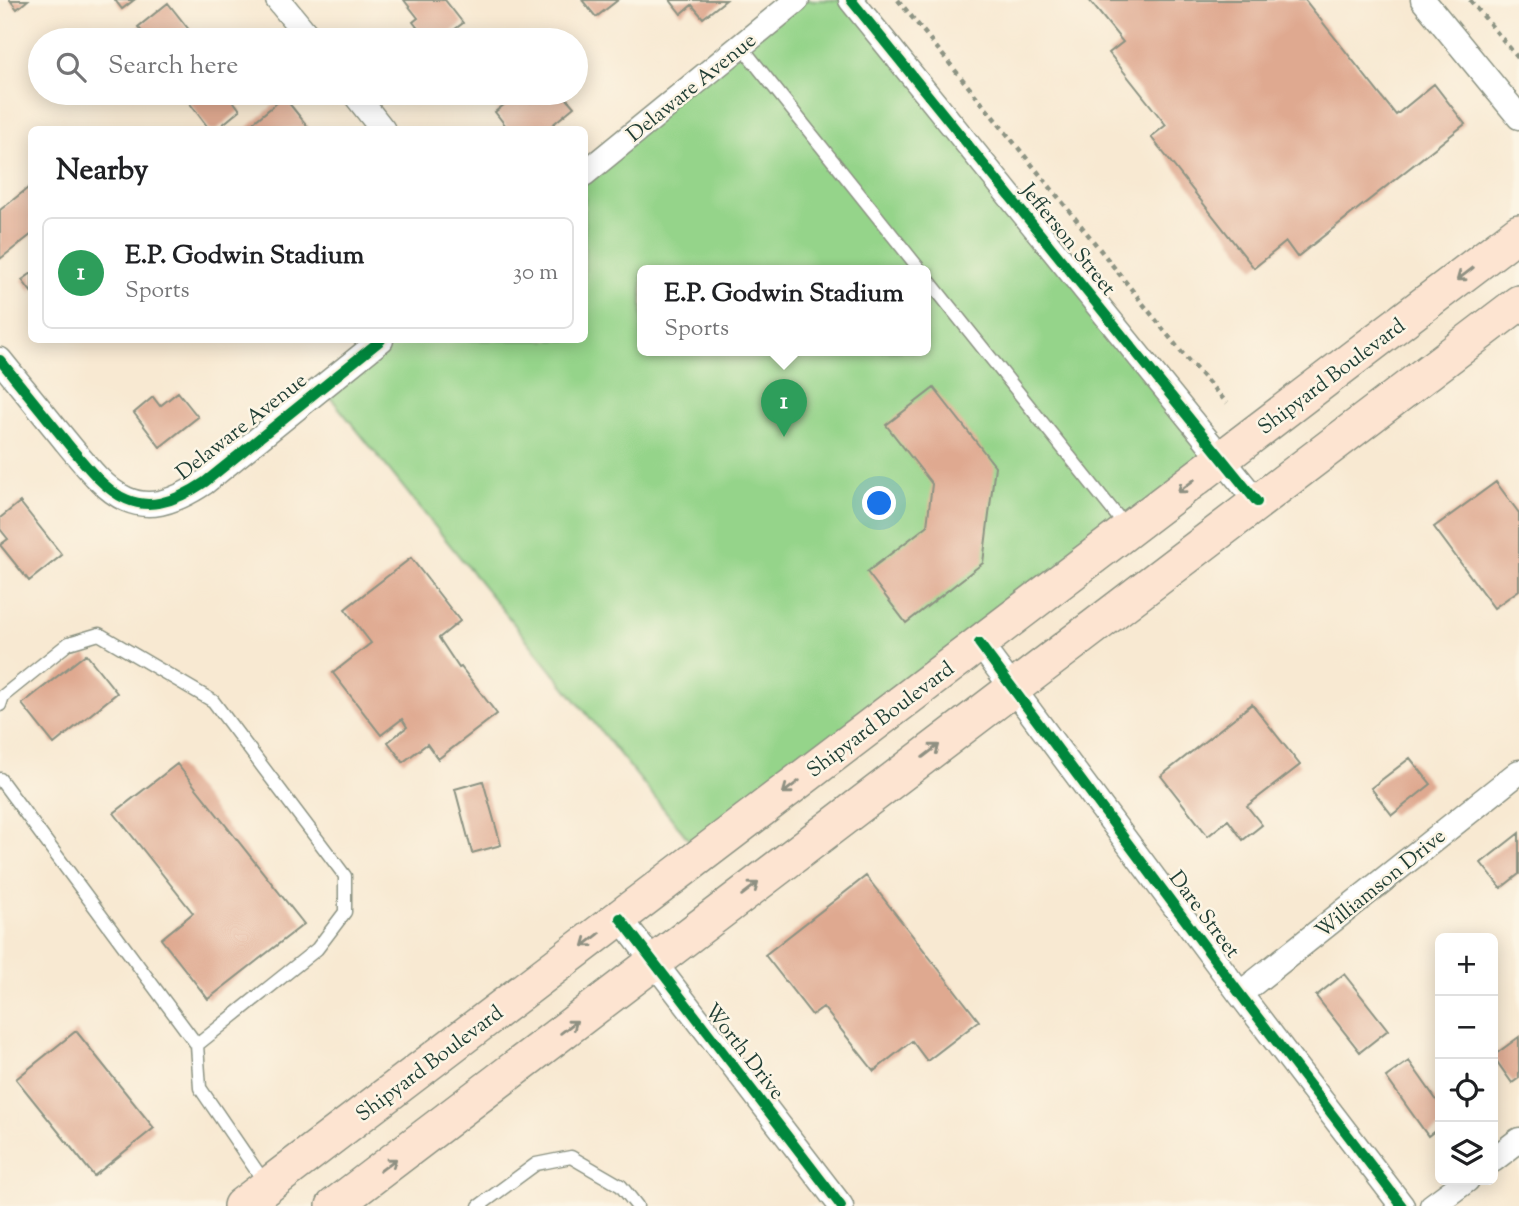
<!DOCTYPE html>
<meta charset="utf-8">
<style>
body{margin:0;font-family:"Sorts Mill Goudy",serif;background:#f6f6f6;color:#202124}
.controls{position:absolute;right:21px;bottom:21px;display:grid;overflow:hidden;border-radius:10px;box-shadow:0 4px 18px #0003}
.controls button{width:63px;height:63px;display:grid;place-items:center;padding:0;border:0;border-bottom:2px solid #e0e0e0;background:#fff;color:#202124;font:35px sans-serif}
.you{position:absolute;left:880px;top:504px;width:24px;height:24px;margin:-18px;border:5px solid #fff;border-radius:50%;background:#1a73e8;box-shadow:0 0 0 10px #1a73e833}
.badge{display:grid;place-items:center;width:46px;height:46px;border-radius:50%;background:#b5179e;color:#fff;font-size:23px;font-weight:700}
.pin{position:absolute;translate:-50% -58px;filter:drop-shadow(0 2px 4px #0008)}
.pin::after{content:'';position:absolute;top:37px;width:24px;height:21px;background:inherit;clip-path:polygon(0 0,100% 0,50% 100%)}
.popup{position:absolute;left:637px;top:265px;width:294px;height:91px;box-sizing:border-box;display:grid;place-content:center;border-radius:10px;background:#fff;filter:drop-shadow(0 2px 5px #0005);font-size:23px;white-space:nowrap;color:#757577}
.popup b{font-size:26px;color:#202124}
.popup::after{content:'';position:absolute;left:50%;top:100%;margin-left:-14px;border:14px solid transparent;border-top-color:#fff}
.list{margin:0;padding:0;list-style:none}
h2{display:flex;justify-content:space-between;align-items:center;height:91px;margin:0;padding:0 28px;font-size:30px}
h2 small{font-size:23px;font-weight:400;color:#757577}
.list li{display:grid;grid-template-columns:46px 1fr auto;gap:21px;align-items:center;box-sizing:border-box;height:112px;margin:0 14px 14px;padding:0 14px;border:2px solid #e0e0e0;border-radius:10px}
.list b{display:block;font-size:26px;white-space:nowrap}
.list p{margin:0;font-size:23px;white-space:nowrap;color:#757577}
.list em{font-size:23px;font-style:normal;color:#757577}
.icon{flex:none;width:38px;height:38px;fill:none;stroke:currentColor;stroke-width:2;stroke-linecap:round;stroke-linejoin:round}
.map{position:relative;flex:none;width:1519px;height:1206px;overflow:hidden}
.search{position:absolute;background:#fff;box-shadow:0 4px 18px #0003;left:28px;top:28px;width:560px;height:77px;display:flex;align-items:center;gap:18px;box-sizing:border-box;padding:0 24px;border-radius:38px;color:#757577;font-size:26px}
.panel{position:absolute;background:#fff;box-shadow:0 4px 18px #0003;left:28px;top:126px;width:560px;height:217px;border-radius:10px}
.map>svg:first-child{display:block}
.green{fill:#95d48a;stroke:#5a885f;stroke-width:2;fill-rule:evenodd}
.building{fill:#dfa990}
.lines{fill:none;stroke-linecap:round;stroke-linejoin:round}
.service-casing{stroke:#8c9383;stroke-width:15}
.minor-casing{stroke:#8c9383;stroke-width:27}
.secondary-casing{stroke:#8c9383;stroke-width:38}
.path{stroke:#8c9383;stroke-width:4.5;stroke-dasharray:5 5;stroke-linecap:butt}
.service{stroke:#fff;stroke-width:12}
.minor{stroke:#fff;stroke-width:24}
.secondary{stroke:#fde4d1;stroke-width:35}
.cycleway-casing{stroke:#fcf5e5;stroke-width:15}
.cycleway{stroke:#00873e;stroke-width:10}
.oneway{stroke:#8e9082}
.labels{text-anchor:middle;stroke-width:5;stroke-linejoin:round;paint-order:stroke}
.street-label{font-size:21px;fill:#1f3d34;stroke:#fcf5e5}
</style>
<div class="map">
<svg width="1519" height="1206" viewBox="0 0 1519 1206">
<rect width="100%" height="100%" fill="#fcf5e5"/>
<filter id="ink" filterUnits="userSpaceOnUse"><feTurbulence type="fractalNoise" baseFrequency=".0143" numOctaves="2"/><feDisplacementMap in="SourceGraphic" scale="14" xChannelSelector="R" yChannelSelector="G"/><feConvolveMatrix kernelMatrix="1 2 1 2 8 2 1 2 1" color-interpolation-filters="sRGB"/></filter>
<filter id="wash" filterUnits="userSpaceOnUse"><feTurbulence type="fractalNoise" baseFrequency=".00686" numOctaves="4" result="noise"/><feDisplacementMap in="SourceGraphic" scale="28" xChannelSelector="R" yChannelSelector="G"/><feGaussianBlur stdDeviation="1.57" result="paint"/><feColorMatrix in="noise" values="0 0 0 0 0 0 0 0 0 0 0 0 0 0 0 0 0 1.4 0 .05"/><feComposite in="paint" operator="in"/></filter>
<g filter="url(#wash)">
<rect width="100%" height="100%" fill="#f8e9d2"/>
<!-- green -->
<path class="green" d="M797,0H851L1223,458L702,856L322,387L381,340H584L585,173ZM642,271H926V351H642Z"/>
<g id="blocks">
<!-- building -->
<path class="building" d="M10,0H28L17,9Z
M115,0H134L122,9Z
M404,0H445L463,23L441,40H427L413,22L418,18Z
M582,0H618L596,17Z
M670,0H726L703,18L692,5L681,14Z
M1089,0H1305L1396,115L1434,84L1465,124L1297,257L1286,242L1254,268L1151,137L1166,125L1109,53L1123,42Z
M168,3L197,40H149L138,27Z
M182,93H227L240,110L216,130H210Z
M519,93H524L531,102L543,93H562L574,107L551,126L554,130H509L495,112Z
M284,97L309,128L244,130Z
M32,185V234L0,259V210Z
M32,273V293L22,280Z
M934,388L995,466L983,563L906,623L867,572L927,526L932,484L886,425Z
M178,392L198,417L160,447L134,413L153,397L160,406Z
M1496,482L1519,513V590L1494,608L1434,527Z
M20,502L62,555L29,581L0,545L8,539L0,529V518Z
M411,558L460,621L439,638L459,668L461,667L497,714L438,759L427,744L403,762L388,742L407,727L402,719L381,735L333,673L371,643L345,609Z
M86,654L117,693L54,744L22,704Z
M1252,704L1300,765L1247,806L1262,825L1243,840L1228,820L1208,836L1161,776Z
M1410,758L1431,784L1392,815L1371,788Z
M177,764L304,924L208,999L161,939L193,913L114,813Z
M483,781L501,845L472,853L455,789Z
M1519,833V874L1501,888L1481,863Z
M866,876L979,1021L927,1061L912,1041L874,1071L823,1007L812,1015L765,955Z
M1344,974L1388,1030L1360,1052L1316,996Z
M76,1031L154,1128L94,1176L16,1079Z
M1519,1037V1078L1512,1083L1493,1056Z
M1409,1061L1440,1105V1127L1428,1136L1386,1077Z"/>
</g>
</g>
<g filter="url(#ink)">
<use href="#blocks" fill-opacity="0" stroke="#8c9383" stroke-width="2"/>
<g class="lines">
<!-- service casing -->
<g class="service-casing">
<path id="service" d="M741,46L921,271
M926,277L1126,527
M0,705L3,696L69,643L99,634L213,701L345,876V912L317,949L197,1045
M0,779L197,1045L200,1088L265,1183
M479,1206L536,1164L571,1157L621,1186L637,1206"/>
</g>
<!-- minor casing -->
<g class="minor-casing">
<path id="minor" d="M278,0L311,40
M851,0L1257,502
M1423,0L1519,117
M354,93L383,130
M584,174L797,0
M0,360C21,386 43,413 64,439C109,494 135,529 205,482L381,340
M979,643L1240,994L1402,1206
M620,918L841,1206
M1240,994L1519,772
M1493,1160L1519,1140
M1432,1206L1467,1180"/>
</g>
<!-- secondary casing -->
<g class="secondary-casing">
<path id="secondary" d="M241,1206L1519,232
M334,1206L1519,303"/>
</g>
<!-- path -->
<path class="path" d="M898,0L1063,203L1186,358L1227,403
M1470,0L1519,59"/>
<!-- service -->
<use href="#service" class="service"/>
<!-- minor -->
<use href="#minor" class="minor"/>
<!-- secondary -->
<use href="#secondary" class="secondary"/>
<!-- cycleway casing -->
<g class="cycleway-casing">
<path id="cycleway" d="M851,0L1257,502
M0,360C21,386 43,413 64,439C109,494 135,529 205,482L381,340
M979,643L1240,994L1402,1206
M620,918L841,1206"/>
</g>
<!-- cycleway -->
<use href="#cycleway" class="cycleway"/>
</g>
<!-- one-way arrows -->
<defs><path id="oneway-shaft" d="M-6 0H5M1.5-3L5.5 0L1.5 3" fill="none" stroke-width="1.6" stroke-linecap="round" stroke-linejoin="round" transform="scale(1.75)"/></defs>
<g class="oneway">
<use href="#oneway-shaft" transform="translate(1465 274) rotate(143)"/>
<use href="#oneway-shaft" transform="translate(1186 486) rotate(143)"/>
<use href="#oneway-shaft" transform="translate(931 751) rotate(-37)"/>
<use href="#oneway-shaft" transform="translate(791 787) rotate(143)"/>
<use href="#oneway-shaft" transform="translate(750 889) rotate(-37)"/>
<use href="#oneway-shaft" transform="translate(591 940) rotate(143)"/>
<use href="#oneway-shaft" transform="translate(569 1027) rotate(-37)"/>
<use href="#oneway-shaft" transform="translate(388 1165) rotate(-37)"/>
</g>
</g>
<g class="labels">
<!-- street labels -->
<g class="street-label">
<text transform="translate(691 87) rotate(-39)" y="7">Delaware Avenue</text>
<text transform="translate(1069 239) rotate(51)" y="7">Jefferson Street</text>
<text transform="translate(1331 376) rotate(-37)" y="7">Shipyard Boulevard</text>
<text transform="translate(241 426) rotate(-38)" y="7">Delaware Avenue</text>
<text transform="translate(880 719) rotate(-37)" y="7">Shipyard Boulevard</text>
<text transform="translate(1380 883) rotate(-39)" y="7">Williamson Drive</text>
<text transform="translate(1205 914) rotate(53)" y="7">Dare Street</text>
<text transform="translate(745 1051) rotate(52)" y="7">Worth Drive</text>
<text transform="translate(429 1063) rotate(-37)" y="7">Shipyard Boulevard</text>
</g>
</g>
</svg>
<div class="controls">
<button>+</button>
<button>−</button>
<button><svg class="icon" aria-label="locate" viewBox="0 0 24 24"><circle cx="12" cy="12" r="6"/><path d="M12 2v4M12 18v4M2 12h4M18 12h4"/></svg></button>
<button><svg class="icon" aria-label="layers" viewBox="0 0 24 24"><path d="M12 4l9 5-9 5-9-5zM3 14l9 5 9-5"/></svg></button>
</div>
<div class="you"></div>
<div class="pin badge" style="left:784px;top:437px;background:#2e9e5b">1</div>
<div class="popup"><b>E.P. Godwin Stadium</b>Sports</div>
<div class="search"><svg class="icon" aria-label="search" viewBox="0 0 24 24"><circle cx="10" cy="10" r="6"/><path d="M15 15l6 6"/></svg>Search here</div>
<section class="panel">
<h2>Nearby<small></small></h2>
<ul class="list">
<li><span class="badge" style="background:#2e9e5b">1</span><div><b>E.P. Godwin Stadium</b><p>Sports</p></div><em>30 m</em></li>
</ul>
</section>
</div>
